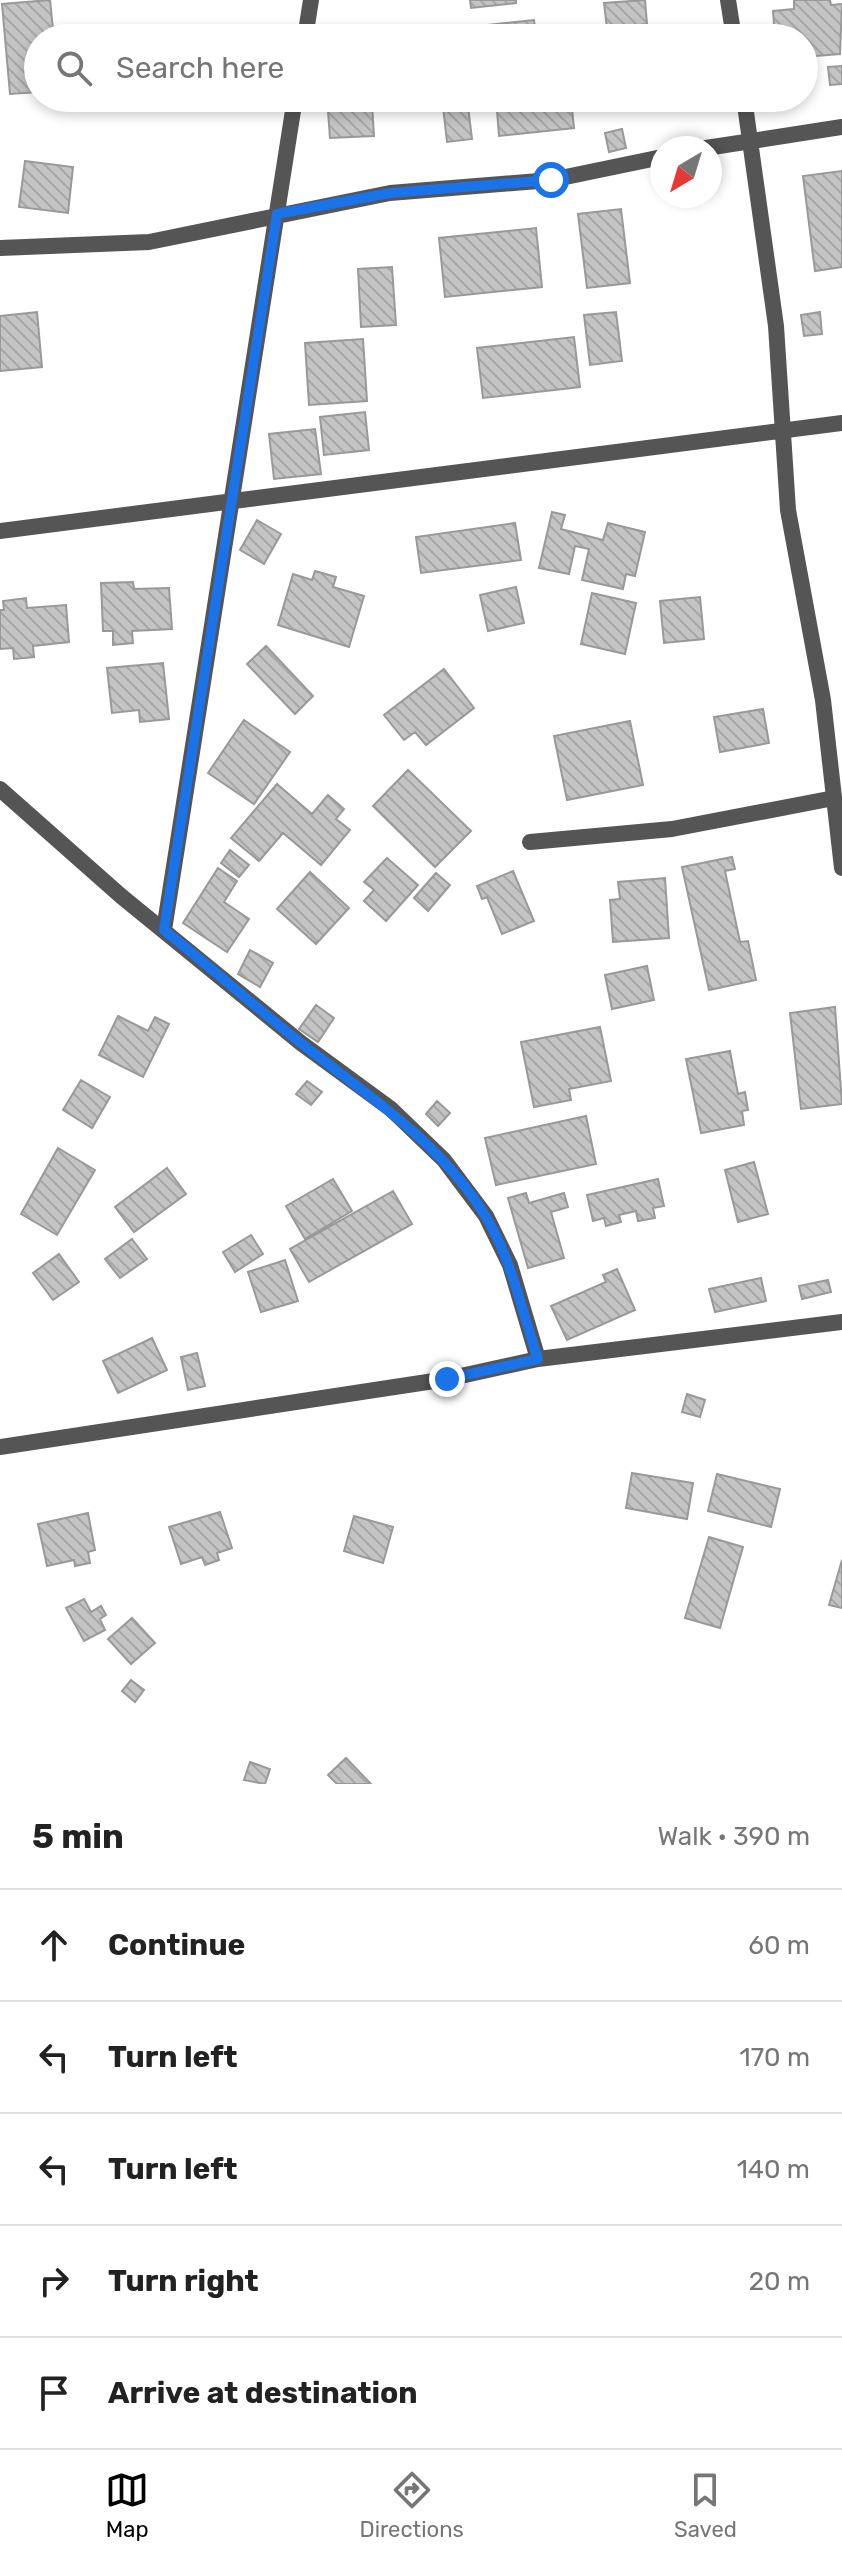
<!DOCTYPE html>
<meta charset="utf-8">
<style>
body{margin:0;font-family:Rubik,sans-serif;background:#f2f2f2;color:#222}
.compass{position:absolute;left:650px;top:136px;width:72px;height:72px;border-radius:50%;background:#fff;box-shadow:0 4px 12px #0003;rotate:218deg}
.stop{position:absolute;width:24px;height:24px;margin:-18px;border:6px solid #1a73e8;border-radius:50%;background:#fff}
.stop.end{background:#1a73e8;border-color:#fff;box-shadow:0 2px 8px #0008}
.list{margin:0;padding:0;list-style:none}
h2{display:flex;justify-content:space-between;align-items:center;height:104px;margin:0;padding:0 32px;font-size:34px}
h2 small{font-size:26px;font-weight:400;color:#767676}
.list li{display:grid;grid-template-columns:52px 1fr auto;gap:24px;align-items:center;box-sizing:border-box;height:112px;padding:0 32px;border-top:2px solid #e0e0e0}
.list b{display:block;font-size:30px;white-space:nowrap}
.list em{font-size:26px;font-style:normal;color:#767676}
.icon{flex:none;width:44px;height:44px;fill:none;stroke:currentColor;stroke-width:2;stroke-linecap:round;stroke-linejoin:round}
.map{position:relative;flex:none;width:842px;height:1784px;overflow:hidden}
.search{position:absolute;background:#fff;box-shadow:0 4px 12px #0003;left:24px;right:24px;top:24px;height:88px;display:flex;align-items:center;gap:20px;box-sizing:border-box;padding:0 28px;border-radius:44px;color:#767676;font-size:30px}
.sheet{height:664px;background:#fff}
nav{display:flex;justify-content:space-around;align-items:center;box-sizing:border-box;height:112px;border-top:2px solid #e0e0e0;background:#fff;font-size:22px;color:#767676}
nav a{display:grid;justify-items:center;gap:4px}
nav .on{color:#000}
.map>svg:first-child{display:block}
.building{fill:url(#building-back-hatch);stroke:#999;stroke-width:2}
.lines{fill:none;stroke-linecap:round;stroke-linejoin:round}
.minor{stroke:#555;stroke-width:16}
.route{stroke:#1a73e8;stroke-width:10}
</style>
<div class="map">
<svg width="842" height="1784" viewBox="0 0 842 1784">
<defs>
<pattern id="building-back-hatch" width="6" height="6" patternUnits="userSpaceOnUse" patternTransform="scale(2)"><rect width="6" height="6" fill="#c4c4c4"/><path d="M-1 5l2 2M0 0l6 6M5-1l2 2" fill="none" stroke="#a7a7a7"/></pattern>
</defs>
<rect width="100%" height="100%" fill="#fff"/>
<!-- building -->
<path class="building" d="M50,0L53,29H64L65,38H38V92L10,94L2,4Z
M470,0H516V3L471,8Z
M645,0L647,24L607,29L604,3Z
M794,0H830L831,5L842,4L840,54L804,57V38H775L773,11L794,9Z
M534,20L536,38H462L461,28Z
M701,26L703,38H648Z
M842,66V84L830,85L828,67Z
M327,98H380V103L372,104L374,136L330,138Z
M442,98H467L472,139L447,142Z
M496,98H571L574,128L499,136Z
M622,129L626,148L609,152L605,133Z
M25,161L73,167L68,213L19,207Z
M842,171V267L815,271L803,176Z
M621,209L630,283L587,288L578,214Z
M536,228L542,287L445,297L439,238Z
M392,267L396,325L361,327L358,269Z
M37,312L42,367L0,371V316Z
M616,312L622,361L590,365L584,315Z
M820,312L822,334L804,336L801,315Z
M574,337L580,387L483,398L477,348Z
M363,339L367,401L309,405L305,343Z
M365,412L369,450L324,455L320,417Z
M315,429L321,474L274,479L269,434Z
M552,512L565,515L561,529L603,540L608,523L645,532L635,576L626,574L623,589L582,580L589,549L575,546L569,574L539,568Z
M257,520L281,534L264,564L240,550Z
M515,523L521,560L421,573L416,537Z
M315,571L336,577L333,587L364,596L349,647L278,625L293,574L312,580Z
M133,582L134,589L169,588L172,629L132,631L133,643L113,645V631H103L101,583Z
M516,587L524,623L488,631L480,595Z
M592,593L636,603L625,654L581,644Z
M700,597L704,639L664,643L660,601Z
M26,598L27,608L66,605L69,642L33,646L34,657L14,659L13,648L0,649V610H4L3,601Z
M266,646L313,696L295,714L247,664Z
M163,663L169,719L140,722L139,710L112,713L107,668Z
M444,669L474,708L426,745L415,732L404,740L384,715Z
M763,709L769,743L720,752L714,717Z
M244,720L290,752L254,804L208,773Z
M630,721L643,785L567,800L554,736Z
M408,770L471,831L435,867L373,806Z
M277,784L312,814L328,795L344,809L336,819L350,830L321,865L283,833L259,861L231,838Z
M230,850L249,865L239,877L221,863Z
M732,857L735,869L725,871L740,942L748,941L756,980L709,990L682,867Z
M387,858L418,885L386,921L364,901L374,890L364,882Z
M218,868L237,881L224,902L249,919L227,952L183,923Z
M513,871L534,921L502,934L487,897L482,899L477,886Z
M310,872L349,908L316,944L277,909Z
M436,873L450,885L428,911L414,898Z
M665,878L669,938L613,942L610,900L620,899L618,882Z
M250,950L273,963L260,987L238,974Z
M647,966L654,1000L612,1009L605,975Z
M316,1005L334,1018L318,1042L299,1029Z
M835,1007L842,1104L801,1109L790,1013Z
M118,1016L148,1031L155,1017L169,1024L143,1077L99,1055Z
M600,1027L611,1081L569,1089L571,1100L534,1107L521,1042Z
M730,1051L738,1094L745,1092L748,1110L742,1111L744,1125L701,1133L686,1059Z
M81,1080L110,1097L92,1128L63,1110Z
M307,1081L322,1092L311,1105L296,1094Z
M437,1101L450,1113L438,1126L426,1114Z
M586,1116L596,1164L496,1185L485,1138Z
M58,1148L95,1170L57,1235L21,1214Z
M754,1162L768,1214L738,1222L725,1170Z
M167,1168L186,1194L134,1232L115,1207Z
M333,1179L352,1211L305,1239L286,1206Z
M658,1179L664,1206L653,1208L655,1218L638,1221L636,1211L619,1215L621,1222L606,1226L604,1218L593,1221L587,1195Z
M393,1191L412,1224L309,1282L290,1249Z
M526,1193L529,1203L564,1193L568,1207L551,1212L564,1258L528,1268L508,1198Z
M251,1235L263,1254L235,1272L223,1252Z
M132,1239L147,1259L120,1278L105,1259Z
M59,1254L79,1282L53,1300L33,1273Z
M285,1260L298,1301L261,1312L248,1272Z
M617,1269L635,1310L567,1340L551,1306L606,1282L603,1275Z
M761,1278L766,1301L715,1312L709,1289Z
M828,1280L831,1292L802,1299L799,1286Z
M152,1338L167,1370L118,1393L103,1361Z
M197,1353L205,1386L188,1390L181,1357Z
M687,1394L705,1400L700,1417L682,1412Z
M632,1473L693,1483L687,1519L626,1508Z
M717,1474L780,1489L771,1527L708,1511Z
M220,1512L232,1548L217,1553L219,1560L205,1565L202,1557L181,1564L169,1527Z
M88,1513L95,1550L88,1552L90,1563L75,1566L74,1560L47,1566L38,1524Z
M354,1516L393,1527L383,1563L344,1551Z
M709,1537L743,1547L720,1628L685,1618Z
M842,1560V1608L829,1605Z
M84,1599L91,1612L101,1606L106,1615L100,1619L105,1630L84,1641L66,1608Z
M132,1618L155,1643L131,1664L108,1639Z
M131,1680L144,1690L135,1702L122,1691Z
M346,1758L371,1784H337L328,1775Z
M250,1762L270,1769L265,1784L244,1780Z"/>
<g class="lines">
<!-- minor -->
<path class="minor" d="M728,0L734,38
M305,38L311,0
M744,98L776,326L788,510L823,700L842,868
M706,148L842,127
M0,248L149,242L390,193L551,180L662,157
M0,531L842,423
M0,789L121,896L301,1043L391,1109L444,1160L486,1216L510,1265L538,1359
M530,842L672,829L834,798
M164,930L295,98
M0,1447L447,1379L538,1359L842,1322"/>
</g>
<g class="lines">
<!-- route -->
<path class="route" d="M447,1379L538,1359C522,1312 512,1260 486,1217C440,1141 368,1096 301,1043C254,1006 210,967 164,930L277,214L390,193L551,180"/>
</g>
</svg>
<svg class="compass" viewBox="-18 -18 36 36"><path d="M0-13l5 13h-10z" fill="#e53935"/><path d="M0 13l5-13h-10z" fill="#767676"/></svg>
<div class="stop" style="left:551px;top:180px"></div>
<div class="stop end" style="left:447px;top:1379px"></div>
<div class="search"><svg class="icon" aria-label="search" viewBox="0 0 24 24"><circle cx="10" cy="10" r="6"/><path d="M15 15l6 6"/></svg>Search here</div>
</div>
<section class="sheet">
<h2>5 min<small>Walk · 390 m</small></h2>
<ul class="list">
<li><svg class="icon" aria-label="ahead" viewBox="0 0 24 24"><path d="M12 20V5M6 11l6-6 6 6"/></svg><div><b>Continue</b></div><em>60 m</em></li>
<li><svg class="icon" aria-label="left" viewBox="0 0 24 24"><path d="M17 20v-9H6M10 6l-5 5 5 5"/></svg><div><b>Turn left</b></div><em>170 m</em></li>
<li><svg class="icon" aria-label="left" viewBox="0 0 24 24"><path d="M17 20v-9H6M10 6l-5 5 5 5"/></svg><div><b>Turn left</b></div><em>140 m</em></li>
<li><svg class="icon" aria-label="right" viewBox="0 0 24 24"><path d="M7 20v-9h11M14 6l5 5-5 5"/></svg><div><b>Turn right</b></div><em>20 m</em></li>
<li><svg class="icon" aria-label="arrive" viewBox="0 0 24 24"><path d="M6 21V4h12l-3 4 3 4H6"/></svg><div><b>Arrive at destination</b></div></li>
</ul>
</section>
<nav>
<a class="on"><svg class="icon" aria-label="map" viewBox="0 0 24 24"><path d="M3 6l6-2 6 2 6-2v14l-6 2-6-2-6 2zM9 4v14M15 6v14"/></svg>Map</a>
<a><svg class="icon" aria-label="directions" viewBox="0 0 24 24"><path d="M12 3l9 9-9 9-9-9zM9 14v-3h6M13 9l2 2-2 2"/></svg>Directions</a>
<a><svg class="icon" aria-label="saved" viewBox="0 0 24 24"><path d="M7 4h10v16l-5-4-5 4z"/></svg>Saved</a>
</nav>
